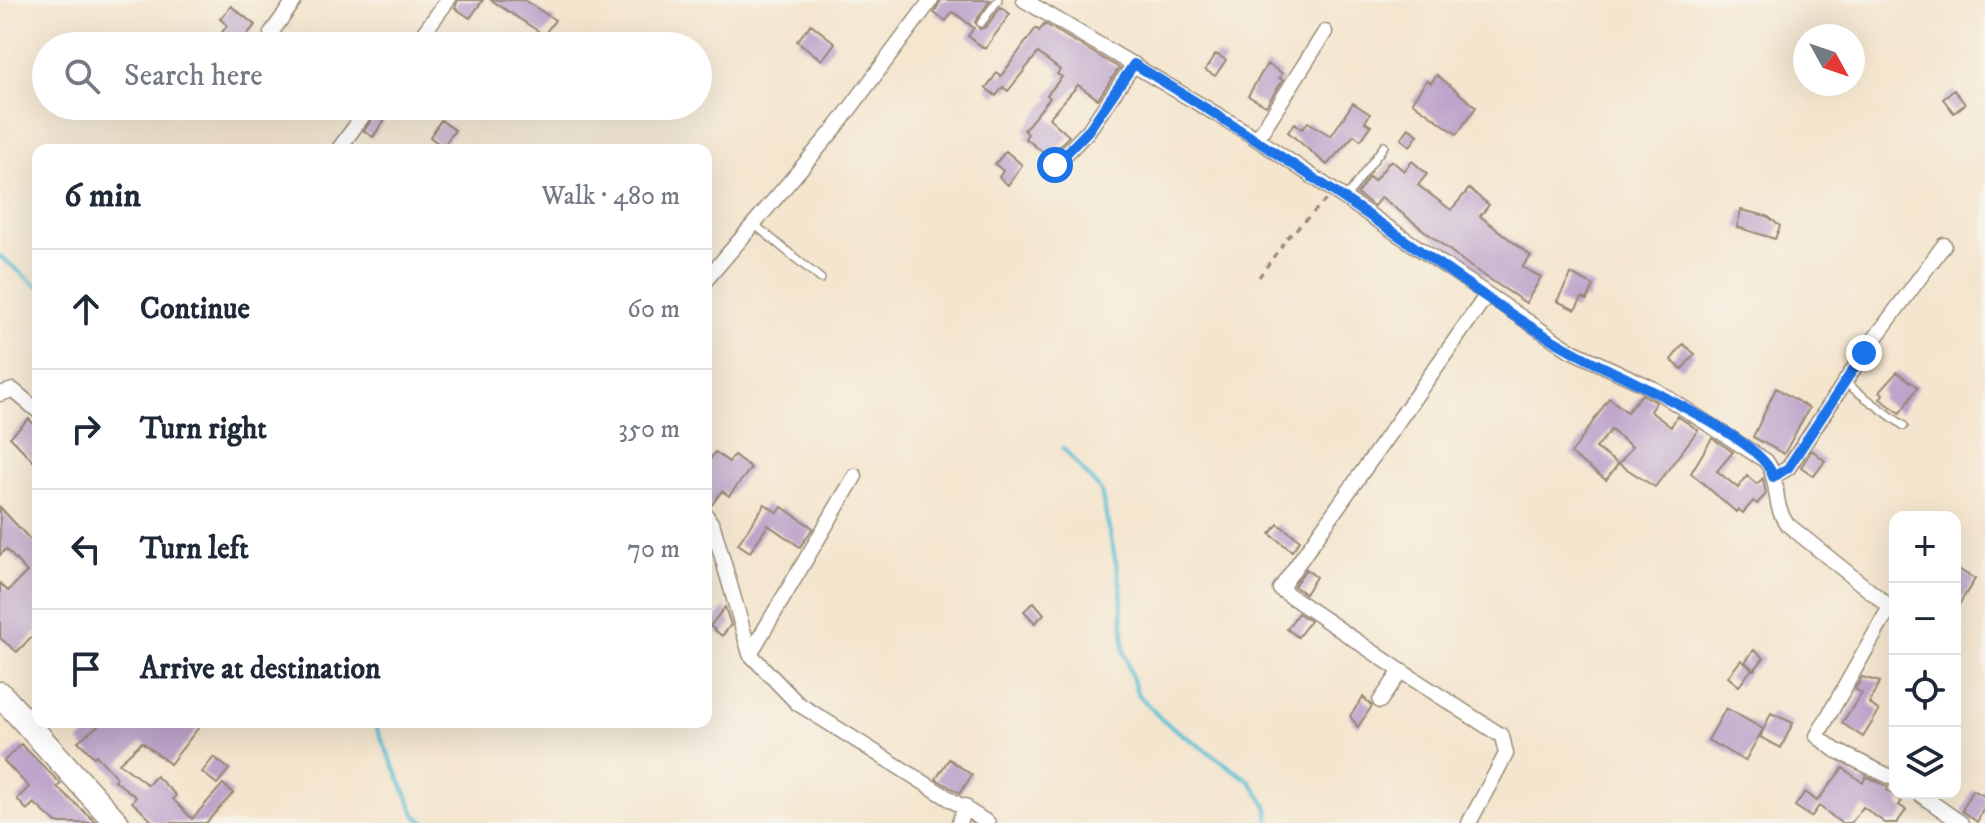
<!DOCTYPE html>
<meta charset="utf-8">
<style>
body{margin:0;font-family:"IM FELL DW Pica",serif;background:#f6f6f7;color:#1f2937}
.controls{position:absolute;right:24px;bottom:24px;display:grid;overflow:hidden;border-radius:16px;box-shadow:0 8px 32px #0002}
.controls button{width:72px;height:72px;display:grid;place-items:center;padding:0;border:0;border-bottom:2px solid #e0e1e3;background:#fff;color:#1f2937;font:40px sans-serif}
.compass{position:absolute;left:1793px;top:24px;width:72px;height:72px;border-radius:50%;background:#fff;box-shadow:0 8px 32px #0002;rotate:130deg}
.stop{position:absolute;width:24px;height:24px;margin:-18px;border:6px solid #1a73e8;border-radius:50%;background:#fff}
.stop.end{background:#1a73e8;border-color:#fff;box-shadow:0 2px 8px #0008}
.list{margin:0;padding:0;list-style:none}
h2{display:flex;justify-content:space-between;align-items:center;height:104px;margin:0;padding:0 32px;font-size:34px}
h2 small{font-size:26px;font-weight:400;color:#747a83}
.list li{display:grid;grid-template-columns:52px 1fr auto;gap:24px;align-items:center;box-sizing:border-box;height:120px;padding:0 32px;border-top:2px solid #e0e1e3}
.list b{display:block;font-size:30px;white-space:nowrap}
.list em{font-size:26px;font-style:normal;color:#747a83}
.icon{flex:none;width:44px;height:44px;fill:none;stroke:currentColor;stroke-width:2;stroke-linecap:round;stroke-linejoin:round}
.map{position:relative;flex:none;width:1985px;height:823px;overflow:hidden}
.search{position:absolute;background:#fff;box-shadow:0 8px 32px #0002;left:32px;top:32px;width:680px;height:88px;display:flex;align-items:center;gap:20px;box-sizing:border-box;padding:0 28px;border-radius:44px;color:#747a83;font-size:30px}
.panel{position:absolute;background:#fff;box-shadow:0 8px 32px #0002;left:32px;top:144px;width:680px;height:584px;border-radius:16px}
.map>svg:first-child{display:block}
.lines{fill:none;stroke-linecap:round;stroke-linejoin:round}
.stream{stroke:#59bfd7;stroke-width:4}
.building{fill:#bda4cb}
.service-casing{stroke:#988876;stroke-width:10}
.minor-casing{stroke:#988876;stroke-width:17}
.primary-casing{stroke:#988876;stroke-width:27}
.path{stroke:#988876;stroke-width:3;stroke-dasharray:6 6;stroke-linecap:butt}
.service{stroke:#fff;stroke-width:7}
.minor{stroke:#fff;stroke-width:14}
.primary{stroke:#fff;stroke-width:24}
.route{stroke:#1a73e8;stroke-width:10}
</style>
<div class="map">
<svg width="1985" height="823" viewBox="0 0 1985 823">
<rect width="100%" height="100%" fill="#f7f3e8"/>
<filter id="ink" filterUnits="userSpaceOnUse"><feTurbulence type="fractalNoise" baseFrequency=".0125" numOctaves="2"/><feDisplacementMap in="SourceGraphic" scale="16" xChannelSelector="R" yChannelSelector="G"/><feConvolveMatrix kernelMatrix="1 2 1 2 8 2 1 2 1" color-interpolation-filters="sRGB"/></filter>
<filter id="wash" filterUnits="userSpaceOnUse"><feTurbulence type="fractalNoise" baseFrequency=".006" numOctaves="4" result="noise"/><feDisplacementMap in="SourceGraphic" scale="32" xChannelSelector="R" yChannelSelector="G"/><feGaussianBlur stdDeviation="1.8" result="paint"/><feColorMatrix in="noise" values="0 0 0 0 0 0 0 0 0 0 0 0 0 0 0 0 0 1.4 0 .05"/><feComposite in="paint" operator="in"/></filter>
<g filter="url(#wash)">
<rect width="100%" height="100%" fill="#f4e5ce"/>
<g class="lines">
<!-- stream -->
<path class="stream" d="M0,256L38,287
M1063,448L1101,491L1121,587L1124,652L1137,693L1162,720L1250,781L1268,808L1269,823
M374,722L416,816L426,823"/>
</g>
<g id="blocks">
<!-- building -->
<path class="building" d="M458,0H483L470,18L455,8Z
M491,0H524L555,20L544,35Z
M941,0H990L975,22L980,29L986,27L1001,7L1010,14L985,49L968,36L974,28L953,12L946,21L934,13Z
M231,6L255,25L238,46H213L227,25L220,19Z
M811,24L835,43L822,60L797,41Z
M1045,24L1119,68L1098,99L1078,85L1049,118L1069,136L1049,157L1025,138L1028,134L1024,130L1050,98L1047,95L1062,77L1057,74L1060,70L1038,53L1008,91L1003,87L996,96L986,88L997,73L1001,76L1036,28L1039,31Z
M1216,54L1226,60L1215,76L1205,70Z
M1267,64L1282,73L1279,78L1283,80L1266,106L1248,96Z
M1437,75L1476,107L1457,134L1412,102L1427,80L1431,83Z
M1954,90L1965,104L1954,113L1943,99Z
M1353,103L1370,114L1365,122L1371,126L1361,140L1354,135L1327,165L1288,132L1295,123L1302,129L1308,122L1331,136Z
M380,106H394L373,137L364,131Z
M441,120L455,130L443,147L430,137Z
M1409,128L1418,135L1410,146L1401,139Z
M1006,151L1022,165L1008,185L999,177L1003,171L995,164Z
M1391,160L1404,171L1412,161L1427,174L1418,185L1451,210L1469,189L1489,205L1480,216L1531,256L1522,267L1541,277L1526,303L1471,267L1381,197L1374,206L1357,194L1369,177L1374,181Z
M1741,210L1767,216L1780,226L1775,239L1737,227Z
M1571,274L1594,286L1587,300L1582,298L1575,310L1557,301Z
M1683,344L1695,354L1682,369L1671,360Z
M1897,372L1918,387L1900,413L1880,399L1883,394L1880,391Z
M1776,388L1809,408L1784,454L1753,437Z
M1642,394L1656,402L1650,411L1671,427L1677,416L1698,430L1655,487L1619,464L1632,447L1611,430L1596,448L1618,464L1606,480L1571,454L1609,398L1627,412Z
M29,419L38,429V466L10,437Z
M1712,438L1733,452L1717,471L1738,488L1747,476L1757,484L1763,478L1766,494L1757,504L1753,501L1743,513L1738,509L1736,512L1691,473Z
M1812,450L1825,461L1814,476L1801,467Z
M715,452L729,462L734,455L751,468L729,496L722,491L711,506L706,505V454L711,458Z
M765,504L778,513L782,507L813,528L800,547L768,525L750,552L738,544Z
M0,507L38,548V630L17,652L0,638V583L8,591L27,572L6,549L0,555Z
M1278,524L1300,540L1292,551L1270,534Z
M1955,567L1975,579L1955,611Z
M1306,569L1316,577L1305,594L1294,586Z
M1034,602L1044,614L1035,623L1024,611Z
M725,607L731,625L722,636L710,626Z
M1298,613L1310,621L1298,637L1287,629Z
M1754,650L1764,658L1754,670L1745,662Z
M1741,660L1752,669L1739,686L1728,677Z
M1862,677L1880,682L1869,703L1879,711L1863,737L1842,723L1862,693L1855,689Z
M1363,697L1372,706L1358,727L1350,716Z
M1726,708L1763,729L1745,761L1708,740Z
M1771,713L1793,723L1781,748L1760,737Z
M103,722H203L170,764L142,742L119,763L148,785L156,776L176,795L173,799L192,819L223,784L233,793L206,823H154L132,802L136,797L114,780L116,777L96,755L94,757L78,741Z
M21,744L61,784L57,787L97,823H56L34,803L27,810L17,799L29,787L4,761Z
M214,757L229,769L217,784L202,772Z
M949,759L972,775L960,793L936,779Z
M1843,768L1863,783L1866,776L1888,787L1887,790L1902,801L1899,805L1906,810L1897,823H1885L1863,807L1851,823H1841L1819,806L1811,817L1795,806L1805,792L1817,801Z
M1972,790L1985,796V806L1977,822L1962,811Z"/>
</g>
</g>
<g filter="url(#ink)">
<use href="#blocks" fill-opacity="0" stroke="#988876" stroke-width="2"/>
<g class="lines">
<!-- service casing -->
<g class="service-casing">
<path id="service" d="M981,23L998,0
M1345,199L1384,146
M755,225L821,279
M1844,382L1904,426"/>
</g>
<!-- minor casing -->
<g class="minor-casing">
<path id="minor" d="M1024,0L1248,133L1570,350L1652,388L1766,461C1780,479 1772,505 1787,524L1890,607L1817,736L1835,750L1895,779
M271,33L295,0
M414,46L448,0
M1257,139L1325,32
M338,150L370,106
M1055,165L1088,131L1134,64
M706,280L837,126L931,0
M0,394L13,390L38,411
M1773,477L1788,468L1864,353L1944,245
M706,515L713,526L750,654L797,703L988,823
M750,654L855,476
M1401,671L1502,736L1506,754L1469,823
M1380,701L1401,671L1280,589L1486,296
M1918,793L1961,823
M959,823L965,806"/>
</g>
<!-- primary casing -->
<g class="primary-casing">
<path id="primary" d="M0,694L117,823"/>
</g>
<!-- path -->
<path class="path" d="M1259,277L1288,237L1326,200"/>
<!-- service -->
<use href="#service" class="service"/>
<!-- minor -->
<use href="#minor" class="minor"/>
<!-- primary -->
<use href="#primary" class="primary"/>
</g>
</g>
<g class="lines" filter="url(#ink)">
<!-- route -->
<path class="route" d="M1055,165L1088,131L1134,64C1224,118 1312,176 1399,236C1460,278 1521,325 1587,359C1622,377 1767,440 1773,477L1788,468L1864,353"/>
</g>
</svg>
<div class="controls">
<button>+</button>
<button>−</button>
<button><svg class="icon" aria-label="locate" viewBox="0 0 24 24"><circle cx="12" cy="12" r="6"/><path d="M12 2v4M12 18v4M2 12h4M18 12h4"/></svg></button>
<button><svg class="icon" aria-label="layers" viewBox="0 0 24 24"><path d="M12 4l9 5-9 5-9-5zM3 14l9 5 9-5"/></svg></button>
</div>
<svg class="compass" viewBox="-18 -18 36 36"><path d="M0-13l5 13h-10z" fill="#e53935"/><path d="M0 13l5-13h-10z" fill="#747a83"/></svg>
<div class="stop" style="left:1055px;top:165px"></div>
<div class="stop end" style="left:1864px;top:353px"></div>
<div class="search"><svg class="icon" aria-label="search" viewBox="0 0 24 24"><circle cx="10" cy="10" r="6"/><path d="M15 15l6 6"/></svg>Search here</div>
<section class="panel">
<h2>6 min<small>Walk · 480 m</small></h2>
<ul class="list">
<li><svg class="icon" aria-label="ahead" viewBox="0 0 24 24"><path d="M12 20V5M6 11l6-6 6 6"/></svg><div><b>Continue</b></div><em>60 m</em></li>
<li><svg class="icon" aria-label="right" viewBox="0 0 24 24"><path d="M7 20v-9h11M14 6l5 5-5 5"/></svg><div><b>Turn right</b></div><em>350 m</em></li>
<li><svg class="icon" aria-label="left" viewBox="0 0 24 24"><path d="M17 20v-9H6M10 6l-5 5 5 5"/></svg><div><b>Turn left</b></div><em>70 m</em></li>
<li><svg class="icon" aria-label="arrive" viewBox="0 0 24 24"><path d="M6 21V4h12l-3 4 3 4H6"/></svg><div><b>Arrive at destination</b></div></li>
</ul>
</section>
</div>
